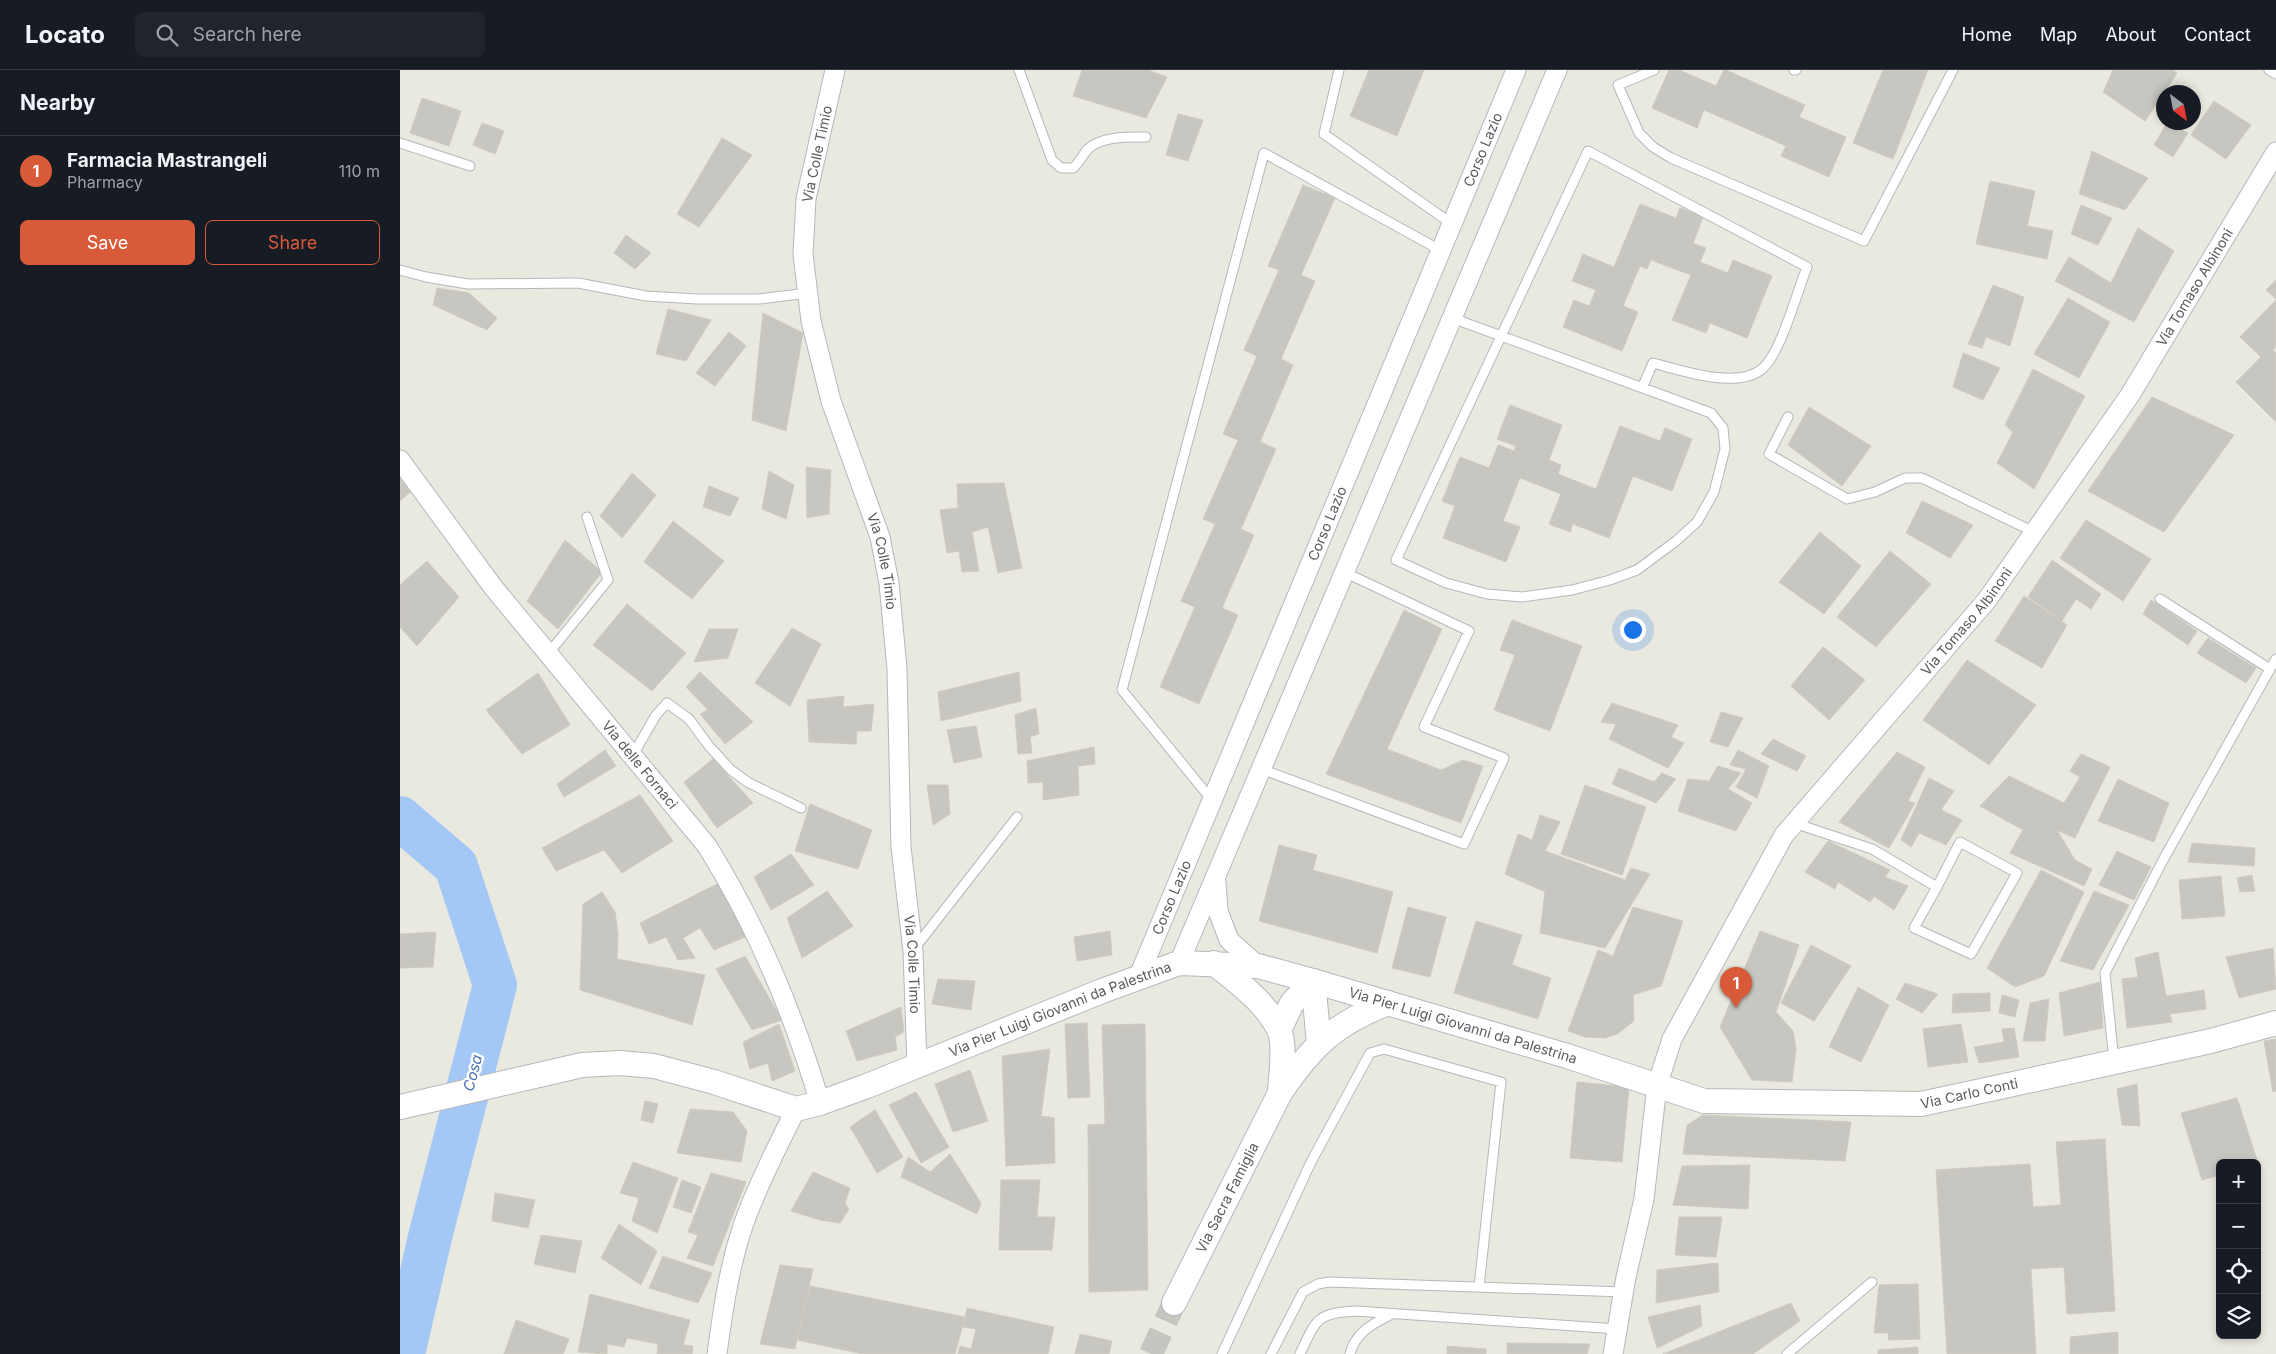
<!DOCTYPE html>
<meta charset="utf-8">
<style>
body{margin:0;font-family:Inter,sans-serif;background:#20242c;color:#f1f3f6}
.controls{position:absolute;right:15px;bottom:15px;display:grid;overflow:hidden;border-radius:8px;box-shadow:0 2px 8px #0003}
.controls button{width:45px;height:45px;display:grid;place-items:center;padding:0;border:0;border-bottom:1px solid #363941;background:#171b24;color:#f1f3f6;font:25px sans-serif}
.compass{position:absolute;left:1756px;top:15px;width:45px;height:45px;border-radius:50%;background:#171b24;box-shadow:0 2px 8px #0003;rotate:148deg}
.you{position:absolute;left:1232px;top:559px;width:18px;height:18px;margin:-12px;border:4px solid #fff;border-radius:50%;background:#1a73e8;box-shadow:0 0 0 8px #1a73e833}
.badge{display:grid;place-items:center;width:32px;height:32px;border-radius:50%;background:#d85a39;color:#fff;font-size:16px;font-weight:700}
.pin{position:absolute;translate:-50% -41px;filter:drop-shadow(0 1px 2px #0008)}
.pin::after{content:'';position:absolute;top:26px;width:18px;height:15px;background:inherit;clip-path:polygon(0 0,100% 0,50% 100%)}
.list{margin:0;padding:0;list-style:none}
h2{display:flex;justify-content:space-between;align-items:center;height:65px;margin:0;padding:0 20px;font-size:21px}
h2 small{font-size:16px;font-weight:400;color:#9ea1a6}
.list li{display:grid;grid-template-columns:32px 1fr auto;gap:15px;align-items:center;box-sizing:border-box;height:70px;padding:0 20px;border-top:1px solid #363941}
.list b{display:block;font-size:19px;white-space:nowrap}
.list p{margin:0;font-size:16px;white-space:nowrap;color:#9ea1a6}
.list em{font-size:16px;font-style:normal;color:#9ea1a6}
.actions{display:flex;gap:10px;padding:15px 20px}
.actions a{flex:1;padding:11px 0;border:1px solid #d85a39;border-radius:8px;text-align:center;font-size:18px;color:#d85a39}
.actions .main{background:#d85a39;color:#fff}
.icon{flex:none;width:28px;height:28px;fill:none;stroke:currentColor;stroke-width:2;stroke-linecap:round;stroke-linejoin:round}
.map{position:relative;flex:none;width:1876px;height:1284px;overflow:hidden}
header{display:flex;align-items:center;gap:30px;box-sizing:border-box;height:70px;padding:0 25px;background:#171b24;border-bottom:1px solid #363941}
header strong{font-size:24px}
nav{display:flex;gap:28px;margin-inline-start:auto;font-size:18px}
.search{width:350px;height:45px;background:#20242c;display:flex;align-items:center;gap:12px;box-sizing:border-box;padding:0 18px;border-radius:8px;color:#9ea1a6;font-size:19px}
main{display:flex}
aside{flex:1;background:#171b24}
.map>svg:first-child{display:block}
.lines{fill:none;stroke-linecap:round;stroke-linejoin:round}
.river{stroke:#a4c8f6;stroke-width:44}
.building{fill:#c8c6c0;stroke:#ceccbf}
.tertiary-tunnel{stroke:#c6c6c0;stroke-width:24;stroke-dasharray:24 12;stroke-linecap:butt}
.service-casing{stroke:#b6b7bc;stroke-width:11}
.minor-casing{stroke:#b6b7bc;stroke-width:21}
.tertiary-casing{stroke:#b6b7bc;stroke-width:26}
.service{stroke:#fff;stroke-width:9}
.minor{stroke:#fff;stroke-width:19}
.tertiary{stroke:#fff;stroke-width:24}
.labels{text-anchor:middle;stroke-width:5;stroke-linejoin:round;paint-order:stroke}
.street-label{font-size:14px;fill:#595b60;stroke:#fff}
.water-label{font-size:15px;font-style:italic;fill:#4a71b6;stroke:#fff}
</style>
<header>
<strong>Locato</strong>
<div class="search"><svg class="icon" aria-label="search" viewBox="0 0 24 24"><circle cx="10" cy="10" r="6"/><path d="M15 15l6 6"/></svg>Search here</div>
<nav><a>Home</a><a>Map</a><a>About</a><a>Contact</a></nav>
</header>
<main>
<aside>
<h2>Nearby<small></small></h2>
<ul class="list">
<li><span class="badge">1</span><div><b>Farmacia Mastrangeli</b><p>Pharmacy</p></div><em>110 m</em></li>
</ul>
<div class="actions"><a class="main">Save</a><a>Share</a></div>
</aside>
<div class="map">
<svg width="1876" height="1284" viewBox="0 0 1876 1284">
<rect width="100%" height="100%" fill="#eae9e0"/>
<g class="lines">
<!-- river -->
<path class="river" d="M0,748L56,796L95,915L31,1163L3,1284"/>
</g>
<!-- building -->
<path class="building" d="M682,0H748L767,7L746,48L673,26Z
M969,0H1024L997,66L950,46Z
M1269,0H1279L1316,16L1324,0H1326L1405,35L1399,47L1446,67L1429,107L1381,86L1386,76L1304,40L1297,58L1252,38Z
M1483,0H1528L1493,89L1453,73Z
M1713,0H1773L1777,3L1745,51L1703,22Z
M22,28L61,41L49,76L10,63Z
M1814,31L1851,55L1826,89L1791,65Z
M778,44L803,50L788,91L766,85Z
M82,53L104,61L95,84L73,75Z
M1767,53L1788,63L1773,87L1754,75Z
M322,68L352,85L299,157L277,144Z
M1692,81L1748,108L1725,140L1679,124Z
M1590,111L1635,121L1627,156L1653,161L1647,189L1576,174Z
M903,115L935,128L901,205L915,211L881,289L893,295L860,372L876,379L841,459L854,465L822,538L838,545L799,634L760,617L795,537L781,531L815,454L803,449L838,370L823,364L857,286L844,280L879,200L868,196Z
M1240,134L1276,148L1280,138L1303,147L1293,173L1306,178L1300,192L1328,203L1333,190L1372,206L1347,268L1310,253L1306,263L1272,250L1291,205L1251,190L1247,199L1240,196L1223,236L1238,242L1222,281L1163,257L1174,230L1189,236L1196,220L1172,211L1183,184L1214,197Z
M1681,135L1712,148L1698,175L1671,164Z
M1738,158L1774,181L1734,252L1655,211L1669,187L1711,213Z
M226,165L251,183L235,199L214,183Z
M1876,210V229L1866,220Z
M1593,215L1624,227L1610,276L1586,267L1582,278L1568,274Z
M37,218L69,223L97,248L87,260L33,235Z
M1668,228L1710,252L1679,308L1634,284Z
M1876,230V276L1873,280L1876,283V352L1836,312L1861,287L1840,267Z
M268,239L311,250L286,291L256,284Z
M363,243L403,263L386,361L352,350Z
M329,262L346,276L315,316L296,303Z
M1563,283L1600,298L1583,330L1553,317Z
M1633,299L1685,326L1634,419L1597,393L1613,362L1605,355Z
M1752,327L1834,365L1764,462L1688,421Z
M1110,335L1162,355L1149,390L1161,395L1158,404L1196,419L1220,356L1260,371L1265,358L1292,369L1272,421L1233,406L1209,468L1173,454L1170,462L1149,454L1161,424L1120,408L1103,451L1120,457L1106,492L1043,468L1055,436L1042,431L1060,387L1089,398L1098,375L1114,381L1116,376L1097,369Z
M1409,337L1471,376L1442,416L1388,375Z
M406,397L431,400L429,444L407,448Z
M369,401L394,415L386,449L362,439Z
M232,403L256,425L222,468L200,446Z
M0,409L10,422L0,431Z
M604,413L622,498L598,503L588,457L572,462L579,501L562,502L559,481L547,483L540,440L558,438L557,414Z
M309,416L339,428L330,446L303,437Z
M1522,431L1573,455L1550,488L1506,463Z
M1686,450L1751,489L1723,531L1660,488Z
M273,451L324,491L292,529L244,492Z
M1420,462L1461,496L1424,544L1379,512Z
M165,470L202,502L158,559L127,531Z
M1490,481L1531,514L1476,577L1437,547Z
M1652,490L1701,524L1691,539L1676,529L1662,551L1628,527Z
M27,491L59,527L17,576L0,557V515Z
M1624,526L1667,555L1642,598L1595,571Z
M1751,530L1797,561L1788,575L1743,544Z
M227,534L286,583L252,621L193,575Z
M1004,540L1042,559L987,679L1041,700L1063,690L1083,696L1061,753L926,704Z
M1112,550L1182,576L1150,661L1094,640L1115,585L1100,580Z
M392,558L421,574L390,636L355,613Z
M309,559H338L328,588L294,592Z
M1808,568L1856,598L1846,613L1797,583Z
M1423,577L1465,610L1429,650L1391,616Z
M1567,590L1636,635L1589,695L1523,650Z
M300,602L353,652L325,674L300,644L308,640L286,617Z
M619,602L621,631L541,651L538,622Z
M138,603L170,655L122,684L86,640Z
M444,626L443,637L474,634L471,661H457L456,674L409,672L407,630Z
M1212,633L1278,655L1271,667L1284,673L1268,698L1209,669L1216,654L1201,652Z
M636,638L639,664L630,667L632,683L618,684L615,645Z
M1321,642L1343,648L1328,677L1310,672Z
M576,656L582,687L554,693L547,660Z
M1373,669L1406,686L1397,701L1361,684Z
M694,677L695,694L678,696L679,725L643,730V712L628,713L627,691Z
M205,680L216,696L164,727L157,714Z
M1338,680L1369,696L1357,728L1336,717L1346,699L1330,695Z
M1497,682L1525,697L1508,731L1515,733L1489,778L1439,752Z
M1681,684L1710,697L1675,768L1657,760L1675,790L1692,799L1684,816L1610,783L1623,760L1580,736L1609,706L1664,733L1680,707L1670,701Z
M313,689L353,733L317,758L284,712Z
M1318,696L1341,703L1328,719L1352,733L1336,761L1278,741L1288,709L1309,711Z
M1219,698L1254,712L1262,703L1276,709L1256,733L1212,714Z
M1529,708L1554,721L1541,740L1562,750L1546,775L1519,763L1511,777L1501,770Z
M1718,709L1769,733L1754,772L1698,751Z
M527,715H548L550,744L533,755Z
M1185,715L1246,737L1222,805L1161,784Z
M240,725L273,771L222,803L204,780L156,801L142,778Z
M410,734L472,760L458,799L395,781Z
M1140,745L1160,752L1145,781L1225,810L1231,798L1250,804L1205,878L1140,863L1145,822L1105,804L1118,764L1132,770Z
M1428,771L1490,800L1485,807L1508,816L1494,840L1474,826L1470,832L1438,812L1435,819L1405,802Z
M1792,773L1855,778L1854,796L1788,792Z
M879,775L917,785L913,800L993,822L977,883L859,851Z
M1717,781L1751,797L1734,830L1699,815Z
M391,784L414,815L371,840L354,807Z
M1641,800L1684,822L1644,906L1615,917L1587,898Z
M1852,805L1855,821L1840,822L1837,808Z
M1821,806L1825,846L1782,849L1779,810Z
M319,813L338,837L345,867L314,880L300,858L283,868L295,888L278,890L266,867L249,874L240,853Z
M427,821L453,856L402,888L387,848Z
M1694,821L1729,835L1693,900L1660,891Z
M202,822L215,842L218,865L217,889L305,905L292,955L180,920L183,834Z
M1008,837L1046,847L1030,907L992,898Z
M1233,837L1283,851L1261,916L1233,925L1234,951L1217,964L1205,968L1185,967L1168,961L1198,880L1213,886Z
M1076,851L1122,865L1112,895L1151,908L1138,949L1054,923Z
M710,861L712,885L677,891L674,867Z
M1360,861L1399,875L1376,942L1393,961L1396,979L1392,1012L1352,1010L1320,957Z
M36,862L33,897L0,898V864Z
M1411,875L1451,896L1414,951L1381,933Z
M1873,878L1876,919L1839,928L1826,887Z
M1758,882L1766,926L1804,920L1806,939L1770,944L1772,952L1727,958L1722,909L1738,907L1735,888Z
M345,886L382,950L352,960L316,899Z
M538,909L575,911L571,940L532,934Z
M1700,912L1703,958L1664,966L1659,923Z
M1505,913L1538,924L1522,943L1496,929Z
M1458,917L1489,935L1461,992L1429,977Z
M1590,923V941L1552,943L1553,924Z
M1602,925L1619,930L1615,947L1599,943Z
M1649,929L1645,971H1623L1630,933Z
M501,937L504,962L495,967L497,980L457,991L446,961Z
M687,953L690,1027L668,1028L665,954Z
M379,954L395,1001L372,1011L368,993L350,999L343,972Z
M745,954L748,1220L689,1222L688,1055L705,1054L702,955Z
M1561,954L1568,992L1528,997L1523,959Z
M1614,958L1619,987L1579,993L1574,977L1604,972L1602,959Z
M1876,969V1021L1873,1022L1864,971Z
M650,979L641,1046L654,1048L655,1093L606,1096L602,986Z
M570,1000L588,1051L553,1062L535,1014Z
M1177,1012L1229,1017L1222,1092L1170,1088Z
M1737,1014L1740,1056L1722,1055L1717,1019Z
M516,1022L549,1077L521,1093L489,1035Z
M1837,1028L1858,1093H1820V1105L1802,1110L1781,1043Z
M245,1031L258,1034L253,1053L241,1050Z
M290,1039L333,1042L347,1061L341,1092L277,1083Z
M475,1040L503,1087L477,1103L450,1057Z
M1303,1045L1451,1052L1445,1091L1283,1084L1287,1055Z
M1705,1069L1715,1241L1667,1244L1664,1197L1631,1199L1636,1284H1547L1536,1100L1630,1094L1633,1137L1661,1135L1656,1072Z
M550,1084L581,1133L577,1144L501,1107L508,1087L530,1102Z
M233,1092L278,1108L257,1163L232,1151L239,1128L220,1123Z
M1350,1095L1348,1139L1273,1135L1282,1096Z
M413,1102L450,1118L445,1133L449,1139L440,1153L420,1150L391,1141Z
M311,1103L346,1112L313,1196L287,1188L298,1165L288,1162Z
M282,1110L301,1117L291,1143L273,1137Z
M601,1110H640L637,1147H655L652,1180H599Z
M95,1123L135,1130L128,1158L92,1151Z
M1279,1147H1322L1316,1187L1275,1185Z
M219,1154L257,1181L241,1215L201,1188Z
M141,1165L182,1171L175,1203L134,1194Z
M263,1186L312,1203L298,1233L249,1218Z
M1318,1193L1319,1222L1256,1233L1257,1200Z
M380,1195L413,1199L395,1279L360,1274Z
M1518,1214L1520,1269L1488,1270L1489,1263H1474L1479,1215Z
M410,1216L565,1247L555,1284H463L397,1270Z
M190,1224L290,1250L283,1275L293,1276L292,1284H257L258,1274L227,1268L224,1277L207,1274V1284L178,1282Z
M1391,1233L1400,1251L1353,1284H1263Z
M1300,1235L1302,1256L1257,1278L1248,1247Z
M567,1238L654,1257L648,1284H558L560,1276L571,1279L576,1259L563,1257Z
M116,1250L169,1269L163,1284H104Z
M1718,1262V1284H1670V1267Z
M680,1264L712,1271L709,1284H675Z
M1107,1273L1190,1274L1187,1284H1107Z
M1047,1276L1086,1279V1284H1047Z
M1518,1277V1284H1478V1280Z"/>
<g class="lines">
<!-- tertiary-tunnel -->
<path class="tertiary-tunnel" d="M751,1284L774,1233"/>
<!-- service casing -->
<g class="service-casing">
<path id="service" d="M619,0L652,90L661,98H673C681,91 683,84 688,79C702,66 728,67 746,67
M939,0L924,64L1052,154
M1254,0L1218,15L1239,63L1253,77L1271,88L1464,171L1553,0
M1394,0H1396
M1869,0L1876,4
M0,73L70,96
M0,200L26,207L68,214L178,213L246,226L297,229H359L408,223
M1052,248L1311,343L1323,358L1325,379L1314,422L1297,452L1276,471L1237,500L1210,510L1172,520L1122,527L1087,524L1046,513L996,490L1188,81L1407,197C1397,222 1381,283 1362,299C1337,320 1280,300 1253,293L1242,318
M1388,347L1369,384L1447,429L1475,422L1505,408H1522L1634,462
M148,584L208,510L187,447
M1870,599L1876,589
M233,685L256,645L267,633L289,649L309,676L331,700L349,713L401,738
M861,699L1064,774L1104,688L1024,657L1069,561L944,502
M811,729L722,620L864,83L1040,180
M1394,753L1472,779L1537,817L1560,772L1617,803L1571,884L1514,858L1537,817
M514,879L617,747
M1714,991L1705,903L1762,792L1870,599L1760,529
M822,1284L911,1092L970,983L984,979L1101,1012L1079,1217
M871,1284L903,1222L918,1214L929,1212L1224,1222
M900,1284C916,1250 916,1243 956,1241L1218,1259
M950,1284C955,1263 972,1254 990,1245
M1387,1284L1472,1212"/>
</g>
<!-- minor casing -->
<g class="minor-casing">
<g id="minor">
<path id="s1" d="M435,0L406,129L403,184L411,251L431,331L480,467L489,513L497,599L501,777L513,881L517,996"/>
<path id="s2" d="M0,390L93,517L307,776C357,856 393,942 420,1033"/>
<path d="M816,812L818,841L829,870L858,896"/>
<path d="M779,893L1157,0"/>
<path id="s3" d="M739,906L1116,0"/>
<path d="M317,1284C323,1239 330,1192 345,1150C359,1112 378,1075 396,1039"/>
<path id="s4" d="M1213,1284L1226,1207L1244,1129L1257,1016L1272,969L1384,765L1587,530L1730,325L1876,82"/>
</g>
</g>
<!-- tertiary casing -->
<g class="tertiary-casing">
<g id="tertiary">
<path d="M814,893C837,912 866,932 879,960C886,975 881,1004 880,1021"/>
<path d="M913,911L919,973"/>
<path d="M879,960L892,933L913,911"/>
<path id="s5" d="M0,1037L182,995L220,993L254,996L314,1012L396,1039L420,1033L467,1016L702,921L779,893L858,896L913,911L1167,986L1304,1031L1521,1034L1811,971L1876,953"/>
<path id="s6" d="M774,1233L880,1023C912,976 934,954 988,933"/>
</g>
</g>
<!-- service -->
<use href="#service" class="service"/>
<!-- minor -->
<use href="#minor" class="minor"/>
<!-- tertiary -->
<use href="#tertiary" class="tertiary"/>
</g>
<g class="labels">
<!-- street labels -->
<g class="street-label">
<text dy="5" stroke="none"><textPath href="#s3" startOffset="895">Corso Lazio</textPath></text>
<text transform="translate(417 84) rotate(-78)" y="5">Via Colle Timio</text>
<text dy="5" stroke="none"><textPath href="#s4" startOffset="1240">Via Tomaso Albinoni</textPath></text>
<text dy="5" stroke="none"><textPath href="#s3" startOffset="490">Corso Lazio</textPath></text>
<text dy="5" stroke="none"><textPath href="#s1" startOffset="506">Via Colle Timio</textPath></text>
<text dy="5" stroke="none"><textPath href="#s4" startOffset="835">Via Tomaso Albinoni</textPath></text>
<text dy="5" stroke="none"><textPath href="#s2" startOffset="388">Via delle Fornaci</textPath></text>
<text dy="5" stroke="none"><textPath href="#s3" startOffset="85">Corso Lazio</textPath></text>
<text dy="5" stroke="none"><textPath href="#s1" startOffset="911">Via Colle Timio</textPath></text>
<text dy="5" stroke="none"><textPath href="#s5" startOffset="690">Via Pier Luigi Giovanni da Palestrina</textPath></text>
<text dy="5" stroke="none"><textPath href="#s5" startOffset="1110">Via Pier Luigi Giovanni da Palestrina</textPath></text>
<text dy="5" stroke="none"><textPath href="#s5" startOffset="1629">Via Carlo Conti</textPath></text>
<text dy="5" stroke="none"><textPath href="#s6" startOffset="118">Via Sacra Famiglia</textPath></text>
</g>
<!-- water labels -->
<g class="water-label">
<text transform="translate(73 1003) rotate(-76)" y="5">Cosa</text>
</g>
</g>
</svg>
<div class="controls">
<button>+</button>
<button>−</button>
<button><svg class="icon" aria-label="locate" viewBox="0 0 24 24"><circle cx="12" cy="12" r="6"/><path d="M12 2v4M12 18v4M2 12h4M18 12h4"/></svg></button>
<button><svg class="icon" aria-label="layers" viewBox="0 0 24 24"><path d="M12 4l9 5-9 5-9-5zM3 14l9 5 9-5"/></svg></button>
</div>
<svg class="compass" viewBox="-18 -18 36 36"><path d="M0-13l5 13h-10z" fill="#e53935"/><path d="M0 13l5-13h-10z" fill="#9ea1a6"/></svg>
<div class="you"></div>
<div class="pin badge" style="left:1336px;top:938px">1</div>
</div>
</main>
